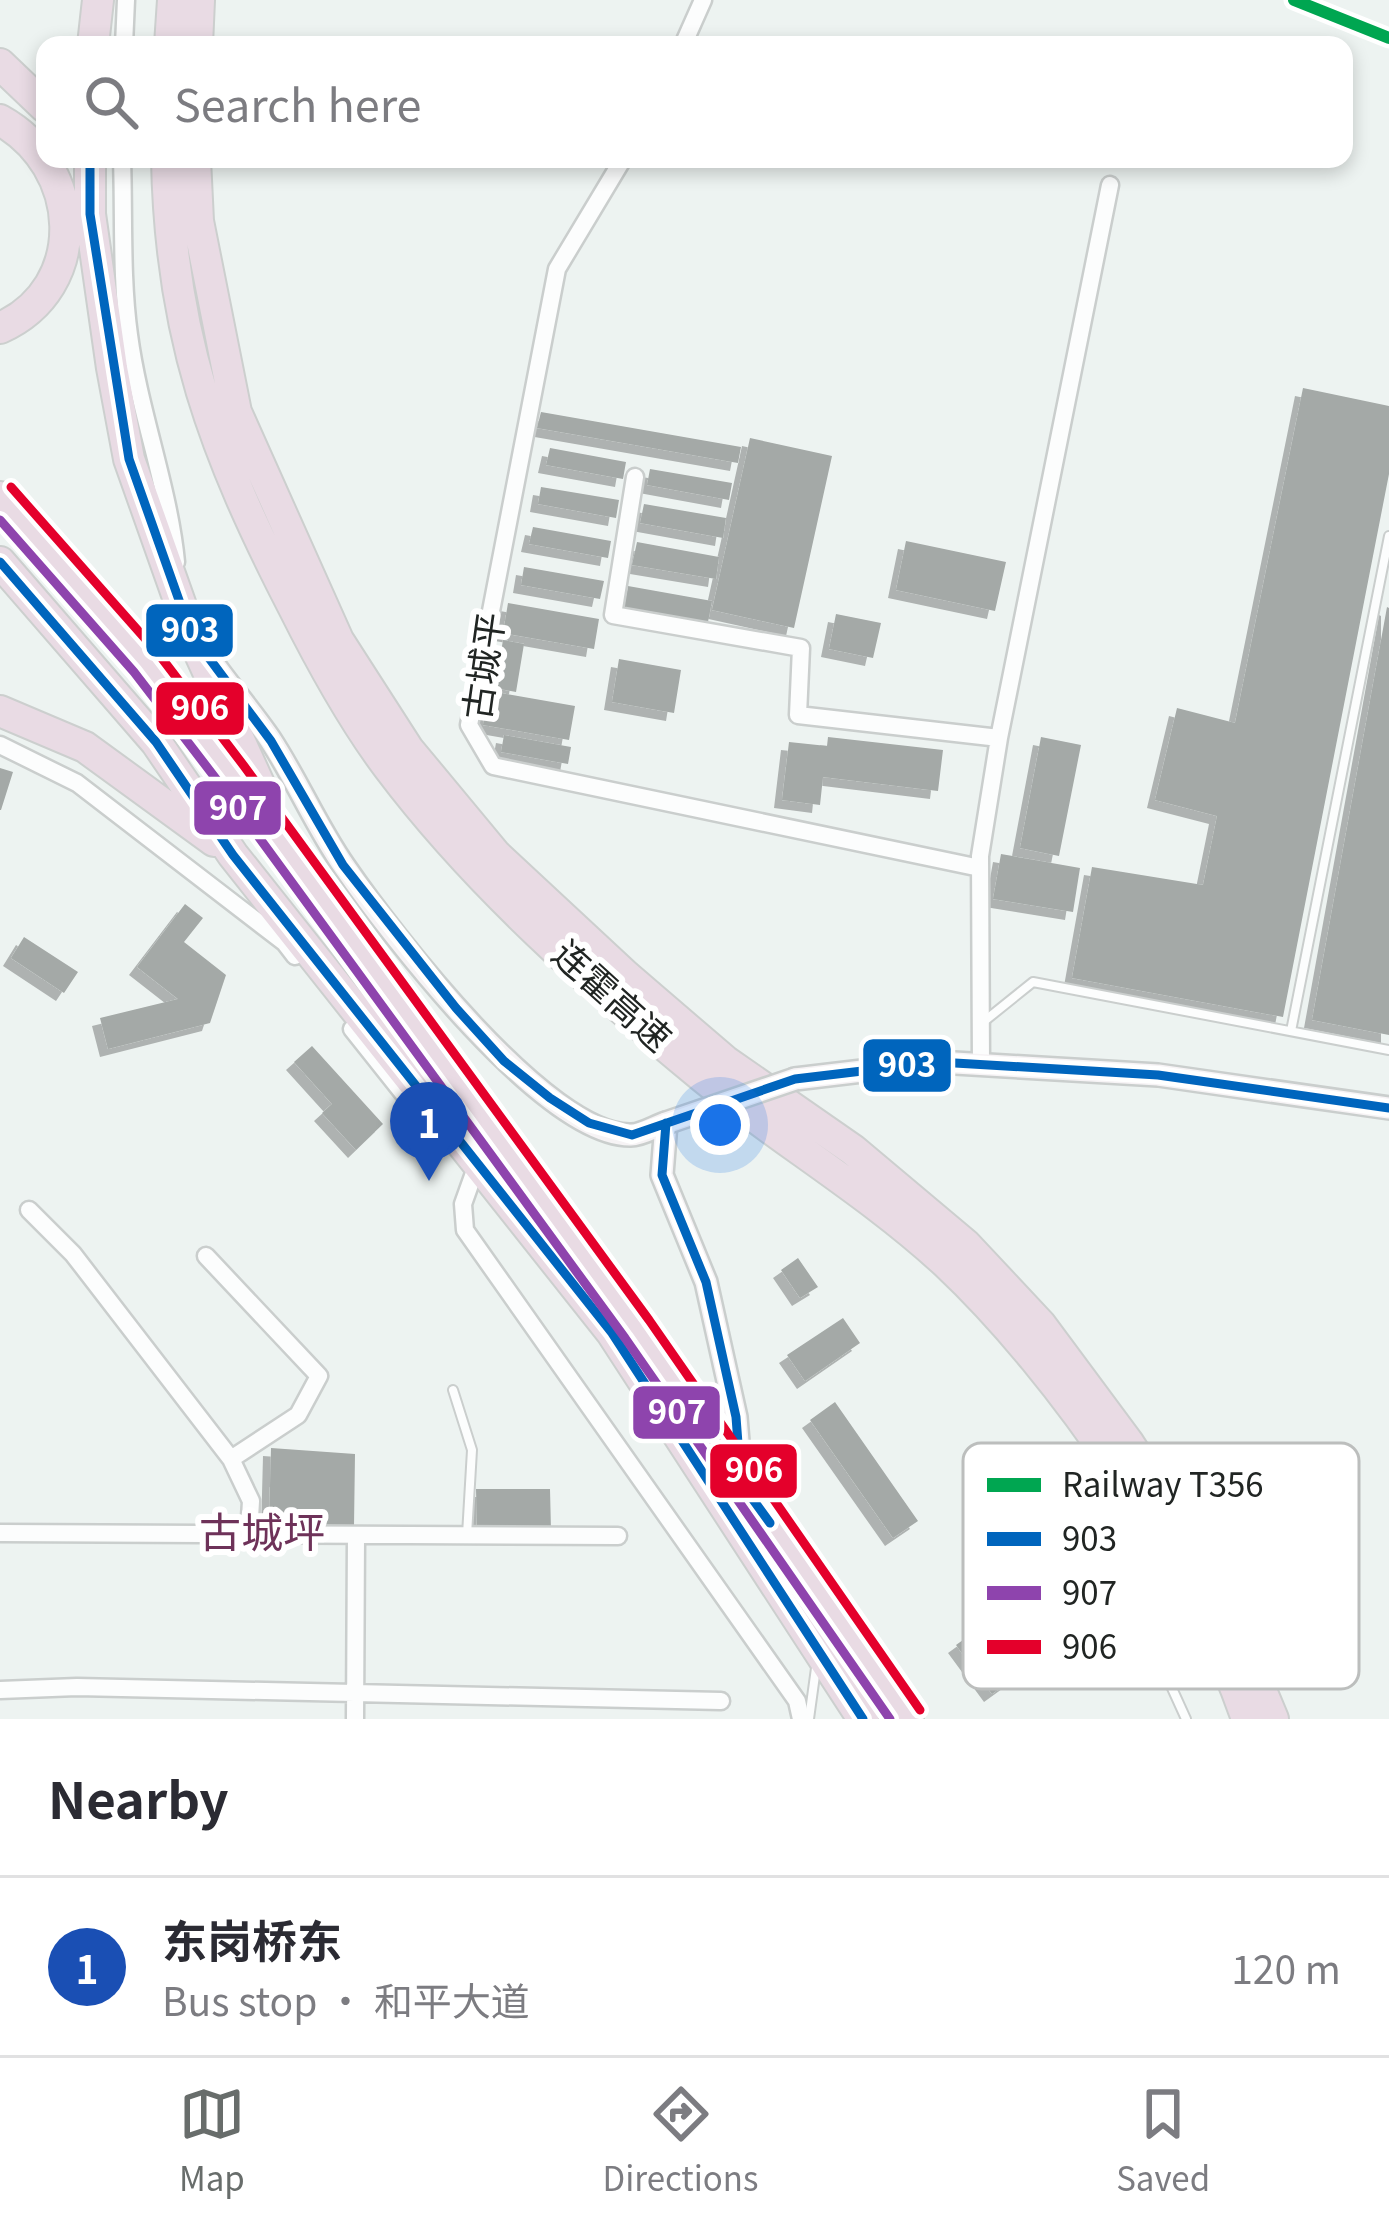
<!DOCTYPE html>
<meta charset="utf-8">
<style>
body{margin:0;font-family:Georgia,"Noto Sans SC",serif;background:#f2f2f3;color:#2b2b33}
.you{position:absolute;left:720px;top:1125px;width:42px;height:42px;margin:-30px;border:9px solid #fff;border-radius:50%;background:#1a73e8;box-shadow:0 0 0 18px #1a73e833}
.badge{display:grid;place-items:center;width:78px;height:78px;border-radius:50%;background:#686d6b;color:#fff;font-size:39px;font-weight:700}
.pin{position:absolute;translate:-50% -99px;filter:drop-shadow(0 3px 6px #0008)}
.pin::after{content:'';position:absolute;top:63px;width:42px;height:36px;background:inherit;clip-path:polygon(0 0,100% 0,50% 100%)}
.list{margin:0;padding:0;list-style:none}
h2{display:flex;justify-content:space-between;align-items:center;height:156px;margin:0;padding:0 48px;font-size:51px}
h2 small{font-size:39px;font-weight:400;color:#7c7c81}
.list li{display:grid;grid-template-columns:78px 1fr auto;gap:36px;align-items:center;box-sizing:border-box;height:180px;padding:0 48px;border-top:3px solid #e1e1e2}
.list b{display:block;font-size:45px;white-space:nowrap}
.list p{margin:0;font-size:39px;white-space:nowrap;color:#7c7c81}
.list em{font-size:39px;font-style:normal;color:#7c7c81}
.icon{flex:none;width:66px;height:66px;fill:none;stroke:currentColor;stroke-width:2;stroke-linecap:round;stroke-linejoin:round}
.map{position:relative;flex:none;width:1389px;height:1719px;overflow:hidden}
.search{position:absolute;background:#fff;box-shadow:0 6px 18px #0003;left:36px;right:36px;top:36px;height:132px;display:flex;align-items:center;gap:30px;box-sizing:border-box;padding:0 42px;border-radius:24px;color:#7c7c81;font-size:45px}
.sheet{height:336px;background:#fff}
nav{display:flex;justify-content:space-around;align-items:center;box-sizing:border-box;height:168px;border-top:3px solid #e1e1e2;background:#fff;font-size:33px;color:#7c7c81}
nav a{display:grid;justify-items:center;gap:6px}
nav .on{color:#686d6b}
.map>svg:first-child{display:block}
.building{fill:#a4a9a7;filter:url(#shadow)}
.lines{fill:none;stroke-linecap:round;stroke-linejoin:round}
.lane-casing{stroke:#cacecd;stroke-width:12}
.street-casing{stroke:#cacecd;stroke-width:21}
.secondary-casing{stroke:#cacecd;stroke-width:26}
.highway-casing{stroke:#cccfce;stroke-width:34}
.lane{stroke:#fcfdfd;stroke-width:8}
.street{stroke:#fcfdfd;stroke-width:16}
.secondary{stroke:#f6f3f5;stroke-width:21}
.highway{stroke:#e9dbe4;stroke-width:30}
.secondary-bridge-casing{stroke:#cacecd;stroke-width:26;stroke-linecap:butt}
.secondary-bridge{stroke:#f6f3f5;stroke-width:21}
.bus-1-casing{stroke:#fff;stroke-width:18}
.bus-2-casing{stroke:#fff;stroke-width:18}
.bus-3-casing{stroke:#fff;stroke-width:18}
.bus-1{stroke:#0065bd;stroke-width:9}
.bus-2{stroke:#8e44ad;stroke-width:9}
.bus-3{stroke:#e4002b;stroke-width:9}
.rail-1-casing{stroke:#fff;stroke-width:21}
.rail-1{stroke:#00a651;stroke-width:12}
.labels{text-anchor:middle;stroke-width:12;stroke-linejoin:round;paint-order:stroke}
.street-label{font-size:36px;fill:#212523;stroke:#fff}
.quarter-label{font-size:42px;fill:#6e3259;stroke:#fff}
.key{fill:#fff;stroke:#bcbebd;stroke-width:3}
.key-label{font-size:33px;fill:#212523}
.line-badge{stroke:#fff;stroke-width:4.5}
.badge-label{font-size:33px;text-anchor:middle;font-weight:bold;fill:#fff}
</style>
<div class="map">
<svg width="1389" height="1719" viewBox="0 0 1389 1719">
<defs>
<filter id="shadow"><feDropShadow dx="-8" dy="8" stdDeviation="0" flood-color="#0004"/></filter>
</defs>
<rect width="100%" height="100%" fill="#edf3f1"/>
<!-- building -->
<path class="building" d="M1303,388L1389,406V474L1283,1017L1072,978L1092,867L1203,885L1217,816L1155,800L1177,708L1235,723Z
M541,412L741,447L738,463L537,428Z
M750,438L832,456L794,628L712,610Z
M550,448L626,462L623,479L546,465Z
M650,469L732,483L729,500L647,485Z
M541,487L619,500L616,518L538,504Z
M644,504L726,518L723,538L640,523Z
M533,527L611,541L608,558L529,544Z
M906,541L1006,562L995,611L896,590Z
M637,542L719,557L716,579L632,565Z
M524,567L604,581L600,599L521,585Z
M628,586L712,601L708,622L624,608Z
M508,603L599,619L594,649L503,633Z
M1387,607L1389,608V1035L1312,1020Z
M836,614L881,623L873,658L829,649Z
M503,640L524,644L516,692L495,688Z
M619,659L681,670L674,713L612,702Z
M489,691L575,706L569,740L483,725Z
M504,735L571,747L568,764L501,752Z
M828,737L943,750L938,791L823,777L820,805L782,800L789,742L827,746Z
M1041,737L1081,745L1059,856L1020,848Z
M0,768L13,772L1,810H0Z
M1001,854L1080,868L1073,912L993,899Z
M185,904L203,918L184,942L226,975L210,1023L108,1049L100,1018L178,999L137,967Z
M24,937L78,972L64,993L11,958Z
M312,1046L383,1124L356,1150L322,1113L332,1104L294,1062Z
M798,1258L818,1287L800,1298L781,1270Z
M843,1318L860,1343L805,1381L787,1355Z
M835,1402L918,1521L893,1538L810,1420Z
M271,1448L355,1454L354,1526L269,1524Z
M476,1489H550L551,1530H477Z
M1057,1572L1092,1622L992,1694L956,1645Z"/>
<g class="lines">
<!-- lane casing -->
<g class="lane-casing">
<path id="lane" d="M982,1023L1033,982L1389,1050
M1291,1031L1389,536
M453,1390L472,1450L467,1535
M1095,1566L1166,1675L1186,1719
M809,1719L816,1668"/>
</g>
<!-- street casing -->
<g class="street-casing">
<path id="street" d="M124,45L126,0
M683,45L703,0
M122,159C124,217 121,278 129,335C139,411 169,488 176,562
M623,159L557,269L469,725L493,766L980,868
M635,477L613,615L801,648L798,715L999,738
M0,745L77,783L285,943L295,956
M352,1029L414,1107
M981,1065L980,856L999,738L1110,185
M478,1162L463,1204L465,1230L797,1701L801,1719
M29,1210L73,1254L231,1459L251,1501L249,1535
M206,1256L319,1376L298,1415L231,1459
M0,1533L618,1536
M0,1690L77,1687L721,1701
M355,1719L356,1537"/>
</g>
<!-- secondary casing -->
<g class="secondary-casing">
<path id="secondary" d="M215,666C233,691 253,714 270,739C297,780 316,826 344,866C390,933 546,1137 631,1135C642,1135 656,1126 666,1123L662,1175L706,1282L736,1417L741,1477
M795,1079L938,1062L1158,1075L1389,1108"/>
</g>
<!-- highway casing -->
<g class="highway-casing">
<path id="highway" d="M93,45L98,0
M170,45L173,0
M197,45L199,0
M0,64L45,107
M0,120C83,166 91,287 0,328
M90,159V214L112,368L129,459L191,634L264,795
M167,159C170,335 214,453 294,608C321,662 352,719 389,768C477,885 592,986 704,1078C783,1142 870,1193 946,1263C1063,1373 1195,1567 1247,1719
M195,159L198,221L236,412L338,640L408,749L496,855L626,976L725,1061L853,1150L966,1245L1040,1324L1129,1444L1212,1573L1273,1719
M0,497L146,662L232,775L637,1329L908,1719
M0,562L156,742L233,855L612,1333L863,1719
M0,711L85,747L214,841"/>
</g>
<!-- lane -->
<use href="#lane" class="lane"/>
<!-- street -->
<use href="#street" class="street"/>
<!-- secondary -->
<use href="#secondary" class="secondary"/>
<!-- highway -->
<use href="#highway" class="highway"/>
<!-- secondary-bridge casing -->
<g class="secondary-bridge-casing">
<path id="secondary-bridge" d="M666,1123L795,1079"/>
</g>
<!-- secondary-bridge -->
<use href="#secondary-bridge" class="secondary-bridge"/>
<!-- bus-1 casing -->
<g class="bus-1-casing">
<path id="bus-1" d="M90,159V214L129,459L191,634L271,741L343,865L456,1008L504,1061L550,1098L589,1123L632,1135L795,1079L938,1062L1158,1075L1389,1108
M0,562L156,742L233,855L612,1333L863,1719
M666,1123L662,1175L706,1282L736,1417L741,1483L770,1523"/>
</g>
<!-- bus-2 casing -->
<g class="bus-2-casing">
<path id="bus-2" d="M0,520L134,672L220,784L625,1338L890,1719"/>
</g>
<!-- bus-3 casing -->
<g class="bus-3-casing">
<path id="bus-3" d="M11,487L157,652L244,766L649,1320L920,1710"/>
</g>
<!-- bus-1 -->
<use href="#bus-1" class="bus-1"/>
<!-- bus-2 -->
<use href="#bus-2" class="bus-2"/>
<!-- bus-3 -->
<use href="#bus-3" class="bus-3"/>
<!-- rail-1 casing -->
<g class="rail-1-casing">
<path id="rail-1" d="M1294,0L1389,38"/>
</g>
<!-- rail-1 -->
<use href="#rail-1" class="rail-1"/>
</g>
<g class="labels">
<!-- street labels -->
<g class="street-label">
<text transform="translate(484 666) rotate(-82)" y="13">古城平</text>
<text transform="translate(612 996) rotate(42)" y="13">连霍高速</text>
</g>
<!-- quarter labels -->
<g class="quarter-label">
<text x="262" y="1548">古城坪</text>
</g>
</g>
<!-- legend -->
<rect x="963" y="1443" width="396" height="246" rx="18" class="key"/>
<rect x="987" y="1478" width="54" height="14" fill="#00a651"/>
<rect x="987" y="1532" width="54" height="14" fill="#0065bd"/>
<rect x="987" y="1586" width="54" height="14" fill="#8e44ad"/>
<rect x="987" y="1640" width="54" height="14" fill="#e4002b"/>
<g class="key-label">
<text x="1062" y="1497">Railway T356</text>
<text x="1062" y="1551">903</text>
<text x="1062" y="1605">907</text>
<text x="1062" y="1659">906</text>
</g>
<g class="line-badge">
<rect x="144" y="602" width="91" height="57" rx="12" fill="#0065bd"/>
<rect x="154" y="680" width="92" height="57" rx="12" fill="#e4002b"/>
<rect x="192" y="779" width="91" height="58" rx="12" fill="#8e44ad"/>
<rect x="861" y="1037" width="92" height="57" rx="12" fill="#0065bd"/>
<rect x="631" y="1384" width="91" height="57" rx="12" fill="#8e44ad"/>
<rect x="708" y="1442" width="91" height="58" rx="12" fill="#e4002b"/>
</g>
<g class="badge-label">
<text x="190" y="642">903</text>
<text x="200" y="720">906</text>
<text x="238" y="820">907</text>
<text x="907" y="1077">903</text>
<text x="677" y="1424">907</text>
<text x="754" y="1482">906</text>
</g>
</svg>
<div class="you"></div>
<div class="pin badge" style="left:429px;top:1181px;background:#1a4fb4">1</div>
<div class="search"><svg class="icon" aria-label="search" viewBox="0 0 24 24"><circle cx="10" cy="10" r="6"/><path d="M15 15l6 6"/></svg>Search here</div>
</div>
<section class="sheet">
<h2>Nearby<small></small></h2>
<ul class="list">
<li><span class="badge" style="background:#1a4fb4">1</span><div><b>东岗桥东</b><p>Bus stop · 和平大道</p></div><em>120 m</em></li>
</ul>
</section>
<nav>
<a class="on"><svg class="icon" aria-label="map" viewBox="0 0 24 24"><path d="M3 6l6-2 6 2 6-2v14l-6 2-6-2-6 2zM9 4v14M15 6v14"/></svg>Map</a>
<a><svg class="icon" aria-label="directions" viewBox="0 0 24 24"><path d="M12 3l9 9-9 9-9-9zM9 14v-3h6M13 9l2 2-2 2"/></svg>Directions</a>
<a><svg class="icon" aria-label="saved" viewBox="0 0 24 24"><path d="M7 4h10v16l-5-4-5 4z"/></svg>Saved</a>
</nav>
